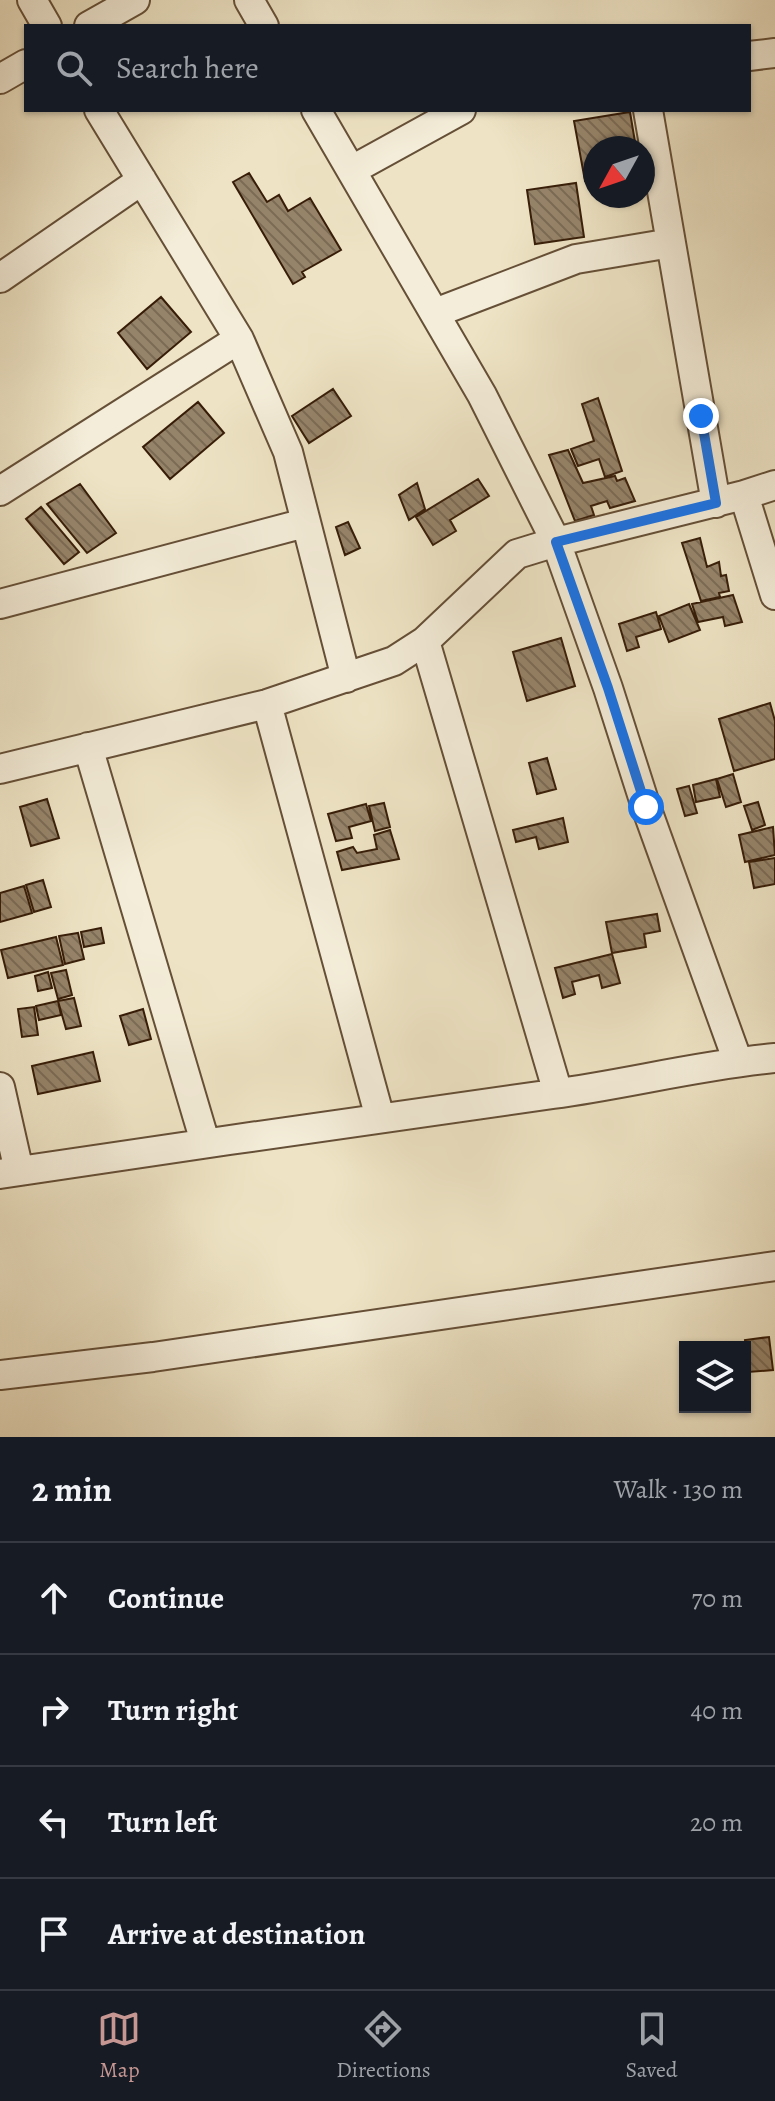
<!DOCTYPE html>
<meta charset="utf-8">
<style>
body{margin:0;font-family:Alegreya,serif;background:#242831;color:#f1f3f6}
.controls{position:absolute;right:24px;bottom:24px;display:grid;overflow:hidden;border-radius:0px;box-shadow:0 2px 6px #0004}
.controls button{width:72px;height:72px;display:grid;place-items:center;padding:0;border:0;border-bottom:2px solid #363941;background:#171b24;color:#f1f3f6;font:40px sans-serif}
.compass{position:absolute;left:583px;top:136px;width:72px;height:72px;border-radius:50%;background:#171b24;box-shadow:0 2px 6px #0004;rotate:230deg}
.stop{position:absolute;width:24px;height:24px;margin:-18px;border:6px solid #1a73e8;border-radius:50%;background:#fff}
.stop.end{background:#1a73e8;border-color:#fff;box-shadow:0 2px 8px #0008}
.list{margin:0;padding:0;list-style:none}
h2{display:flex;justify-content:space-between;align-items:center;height:104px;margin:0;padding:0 32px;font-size:34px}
h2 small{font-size:26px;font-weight:400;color:#9ea1a6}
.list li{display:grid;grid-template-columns:52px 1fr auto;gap:24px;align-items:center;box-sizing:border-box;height:112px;padding:0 32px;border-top:2px solid #363941}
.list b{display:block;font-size:30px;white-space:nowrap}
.list em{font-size:26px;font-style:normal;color:#9ea1a6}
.icon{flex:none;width:44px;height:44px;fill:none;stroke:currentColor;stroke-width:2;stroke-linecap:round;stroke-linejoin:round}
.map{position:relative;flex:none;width:775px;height:1437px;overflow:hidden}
.search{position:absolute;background:#171b24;box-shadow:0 2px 6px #0004;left:24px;right:24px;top:24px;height:88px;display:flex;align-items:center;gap:20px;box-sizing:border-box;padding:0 28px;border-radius:0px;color:#9ea1a6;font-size:30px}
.sheet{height:552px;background:#171b24}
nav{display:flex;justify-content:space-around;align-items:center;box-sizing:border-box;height:112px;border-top:2px solid #363941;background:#171b24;font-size:22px;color:#9ea1a6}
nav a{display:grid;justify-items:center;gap:4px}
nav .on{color:#c59692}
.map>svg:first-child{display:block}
.building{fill:url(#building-back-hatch);stroke:#371d08;stroke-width:2}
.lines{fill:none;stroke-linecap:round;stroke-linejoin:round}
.street-casing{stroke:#654f37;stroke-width:32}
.street{stroke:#f4edd9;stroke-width:28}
.route{stroke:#1a73e8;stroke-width:10}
</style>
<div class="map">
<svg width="775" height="1437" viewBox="0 0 775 1437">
<defs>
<pattern id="building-back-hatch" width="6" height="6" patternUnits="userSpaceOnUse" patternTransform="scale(2)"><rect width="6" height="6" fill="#96846a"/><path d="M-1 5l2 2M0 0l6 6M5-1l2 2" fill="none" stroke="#7b6b55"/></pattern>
</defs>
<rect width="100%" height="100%" fill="#eee4c5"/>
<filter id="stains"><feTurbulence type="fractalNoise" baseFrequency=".0025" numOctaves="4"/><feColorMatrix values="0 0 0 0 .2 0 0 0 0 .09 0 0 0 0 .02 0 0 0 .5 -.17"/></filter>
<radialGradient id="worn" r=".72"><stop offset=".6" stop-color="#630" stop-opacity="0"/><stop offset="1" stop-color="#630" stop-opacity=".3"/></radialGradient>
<!-- building -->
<path class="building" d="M630,112L636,148H595V180L585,181L574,121Z
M249,173L267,202L279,195L288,211L310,198L341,250L302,272L305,277L293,284L233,182Z
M576,183L584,237L535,244L527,190Z
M161,297L191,332L147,369L118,333Z
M333,389L351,416L309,443L292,416Z
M598,398L622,471L605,477L599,459L578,466L571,449L594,441L582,404Z
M198,402L224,433L170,479L143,447Z
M568,450L583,483L615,476L617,481L625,478L635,501L610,508L607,501L591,506L594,515L575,521L549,455Z
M478,479L489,496L450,520L456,531L433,545L416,517Z
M417,483L425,509L409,520L399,495Z
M80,484L116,533L87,553L47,504Z
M41,507L79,552L64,564L26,519Z
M348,522L360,548L345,555L336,527Z
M700,538L707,567L719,562L721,576L726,575L729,591L719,593L720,597L701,601L682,543Z
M733,595L742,622L725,626L723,617L698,622L692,604Z
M689,604L700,630L669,642L659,616Z
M656,612L661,629L636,637L639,647L627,651L619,624Z
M561,638L575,686L527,701L513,652Z
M770,703L775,721V759L734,771L719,719Z
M547,758L556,789L537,794L529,763Z
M733,774L741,802L726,807L717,779Z
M716,779L720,797L696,802L693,785Z
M689,786L697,813L685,816L677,789Z
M47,799L59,838L31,846L20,807Z
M758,802L765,825L752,830L744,806Z
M384,803L390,827L375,831L369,806Z
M366,804L371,821L349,827L352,838L336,841L328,814Z
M563,818L568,842L539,849L536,837L516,842L513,830Z
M773,827L775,855L745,862L739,835Z
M390,830L399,859L342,870L337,852L353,847L357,853L377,849L374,835Z
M775,858V884L754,888L749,862Z
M43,880L51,907L34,912L26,885Z
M24,886L32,913L0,922V893Z
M657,914L660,931L644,934L646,947L612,953L606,922Z
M101,928L104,943L84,947L81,932Z
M78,933L84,959L65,964L59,936Z
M56,937L63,965L8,978L1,950Z
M612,954L620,983L602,988L599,975L572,982L575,994L563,998L555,968Z
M66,970L72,995L58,999L51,973Z
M48,972L52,988L38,991L35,976Z
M74,998L81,1026L66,1029L58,1001Z
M58,1001L61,1015L39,1020L36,1006Z
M34,1007L38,1035L22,1037L18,1009Z
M143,1009L151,1039L129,1045L120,1016Z
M93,1052L100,1081L38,1094L32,1066Z
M769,1337L773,1370L748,1372L745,1340Z"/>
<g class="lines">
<!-- street casing -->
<g class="street-casing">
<path id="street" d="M32,0L47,26
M249,0L264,26
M89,26L135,0
M749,56L775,53
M0,79L26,64
M99,110L239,339L288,452L346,678
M316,110L482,395L556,542L608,688L646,807L738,1062
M648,110L716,503
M352,170L461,110
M0,278L142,180
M435,313L576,259L671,243
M0,491L239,339
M744,495L775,595
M0,604L305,523
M425,641L558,1093
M267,704L380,1118
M88,747L205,1142
M0,769L267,704L394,661L425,641L517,554L556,542L744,495L775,485
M0,1087L19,1171
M0,1174C184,1146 369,1120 553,1094C627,1084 700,1065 775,1058
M0,1375L153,1357L775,1266"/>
</g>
<!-- street -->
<use href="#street" class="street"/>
</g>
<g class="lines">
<!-- route -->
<path class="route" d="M646,807L608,688L556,542L716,503L701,416"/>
</g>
<rect width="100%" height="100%" filter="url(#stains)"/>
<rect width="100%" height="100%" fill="url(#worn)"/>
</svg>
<div class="controls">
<button><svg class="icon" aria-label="layers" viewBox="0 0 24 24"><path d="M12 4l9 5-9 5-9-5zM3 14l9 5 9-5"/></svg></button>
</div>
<svg class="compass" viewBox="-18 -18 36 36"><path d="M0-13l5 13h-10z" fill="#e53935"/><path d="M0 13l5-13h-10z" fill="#9ea1a6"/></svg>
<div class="stop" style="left:646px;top:807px"></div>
<div class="stop end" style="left:701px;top:416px"></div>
<div class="search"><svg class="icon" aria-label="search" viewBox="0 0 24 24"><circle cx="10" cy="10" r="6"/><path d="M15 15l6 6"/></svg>Search here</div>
</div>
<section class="sheet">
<h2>2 min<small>Walk · 130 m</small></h2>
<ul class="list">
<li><svg class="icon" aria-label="ahead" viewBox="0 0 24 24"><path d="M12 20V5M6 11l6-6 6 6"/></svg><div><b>Continue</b></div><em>70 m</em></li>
<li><svg class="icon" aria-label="right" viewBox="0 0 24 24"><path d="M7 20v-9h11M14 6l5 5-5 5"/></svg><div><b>Turn right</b></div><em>40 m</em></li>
<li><svg class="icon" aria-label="left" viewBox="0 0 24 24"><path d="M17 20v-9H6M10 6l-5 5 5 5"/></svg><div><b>Turn left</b></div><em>20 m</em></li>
<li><svg class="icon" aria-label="arrive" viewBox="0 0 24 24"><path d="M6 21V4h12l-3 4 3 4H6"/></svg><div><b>Arrive at destination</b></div></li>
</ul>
</section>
<nav>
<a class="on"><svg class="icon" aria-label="map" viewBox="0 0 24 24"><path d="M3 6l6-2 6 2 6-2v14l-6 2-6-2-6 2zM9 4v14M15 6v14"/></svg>Map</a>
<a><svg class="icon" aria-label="directions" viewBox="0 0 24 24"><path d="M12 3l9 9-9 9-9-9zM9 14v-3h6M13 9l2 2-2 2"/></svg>Directions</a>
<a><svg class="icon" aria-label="saved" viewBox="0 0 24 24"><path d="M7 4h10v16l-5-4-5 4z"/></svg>Saved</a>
</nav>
